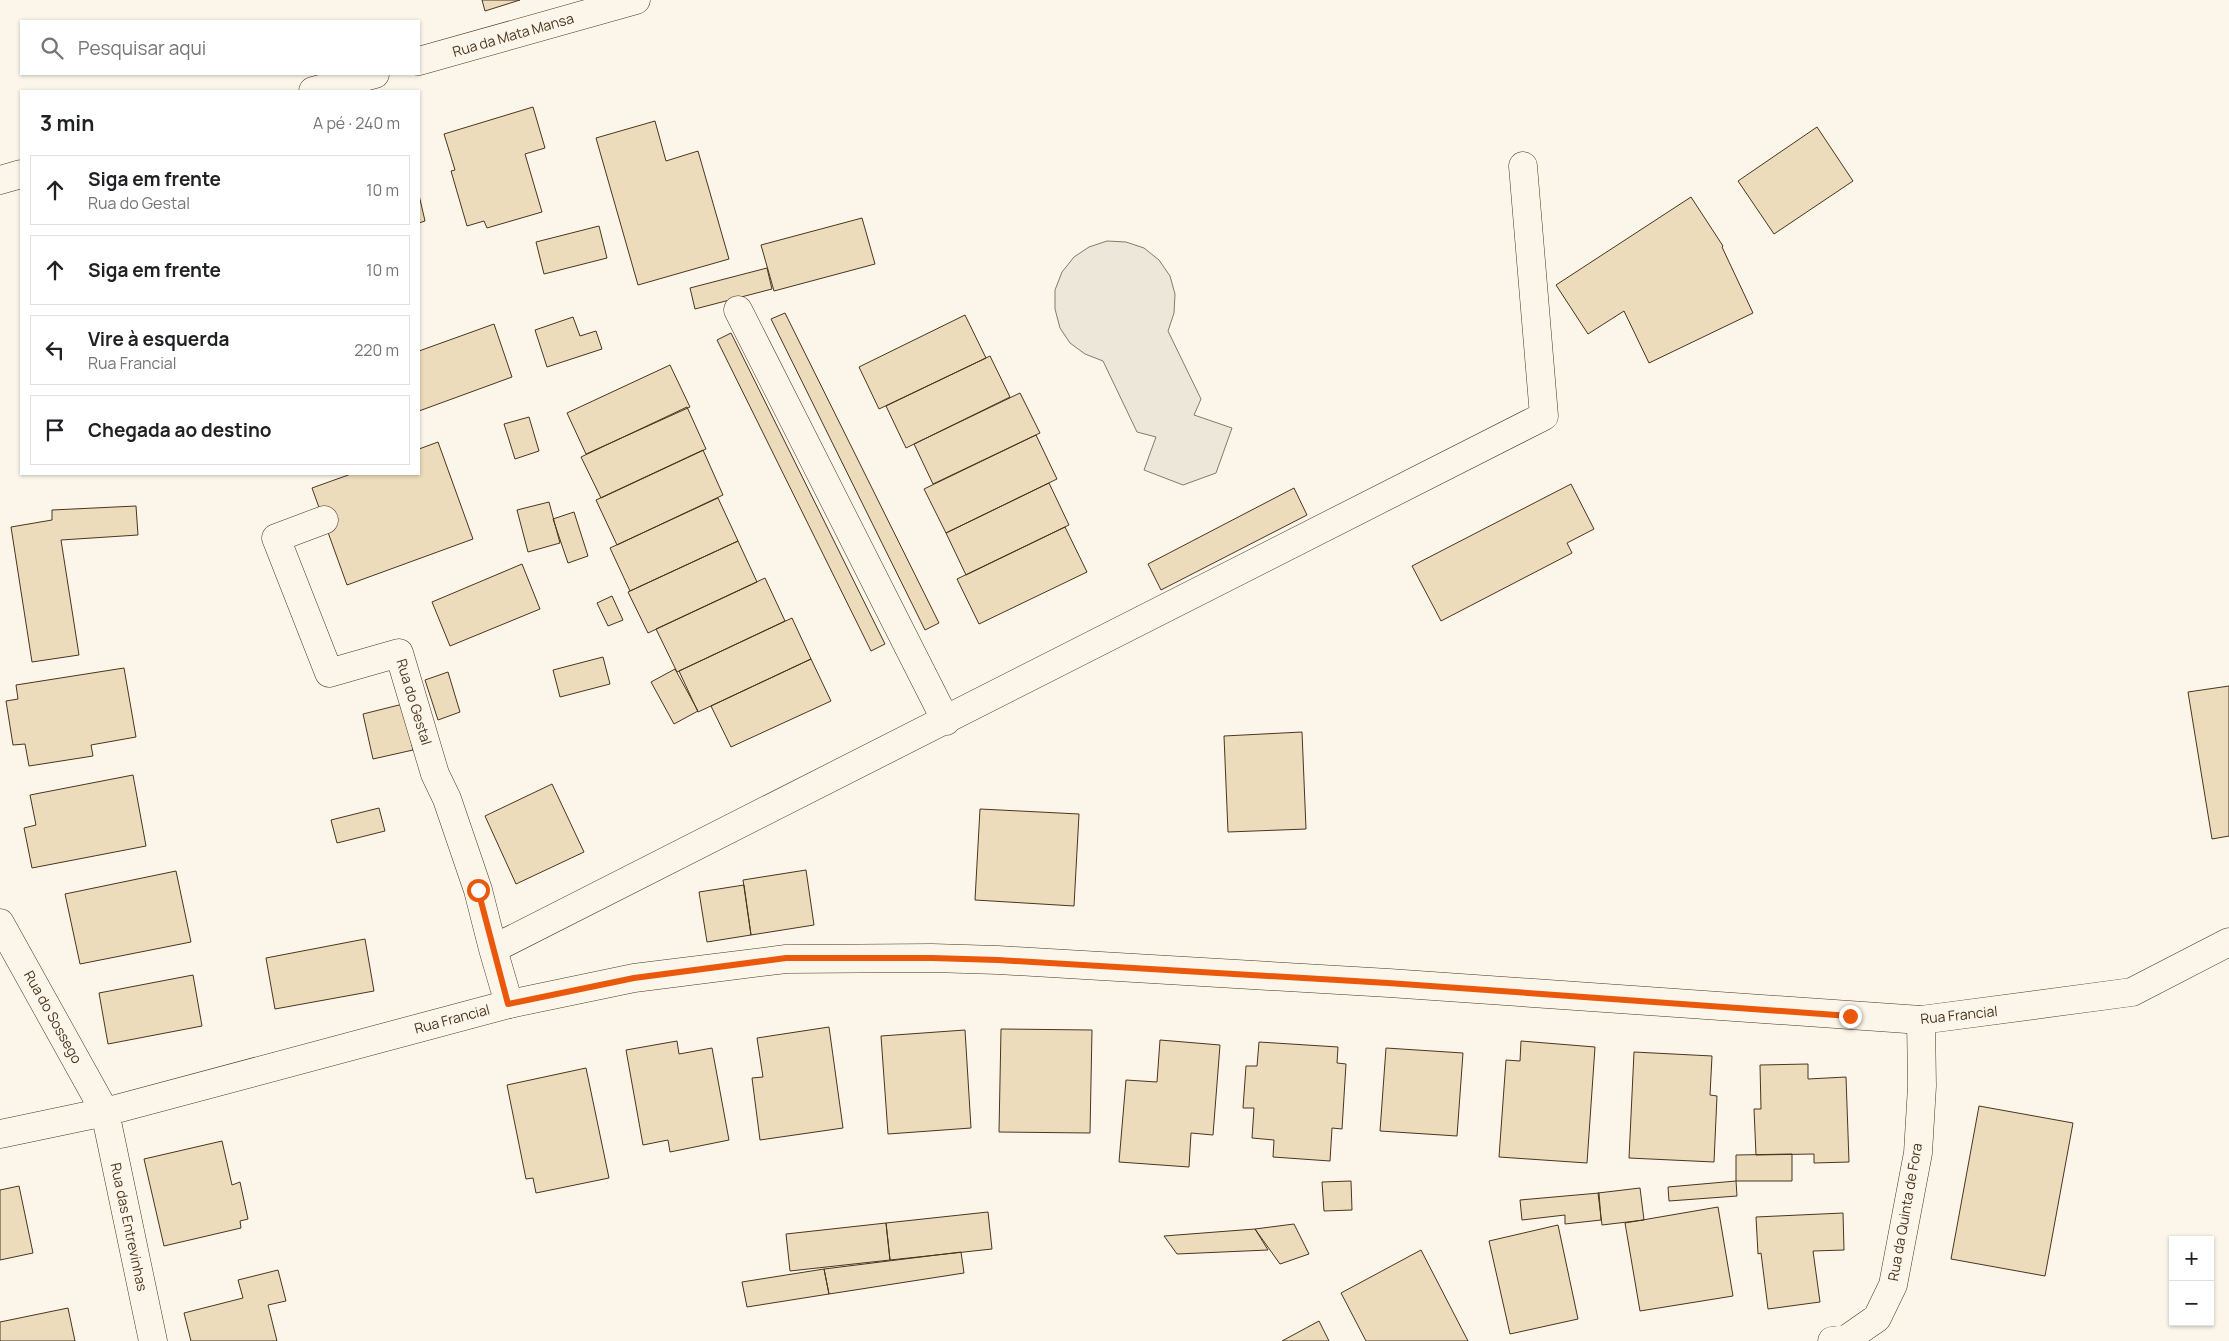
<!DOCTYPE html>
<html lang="pt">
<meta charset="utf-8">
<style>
body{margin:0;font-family:Manrope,sans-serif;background:#f6f6f6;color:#202124}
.controls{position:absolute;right:15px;bottom:15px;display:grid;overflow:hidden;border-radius:0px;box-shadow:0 1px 4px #0004}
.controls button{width:45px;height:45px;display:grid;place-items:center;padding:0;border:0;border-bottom:1px solid #e0e0e0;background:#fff;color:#202124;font:25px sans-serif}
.stop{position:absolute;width:15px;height:15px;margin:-11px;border:4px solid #ea580c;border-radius:50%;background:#fff}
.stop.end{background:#ea580c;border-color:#fff;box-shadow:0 1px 5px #0008}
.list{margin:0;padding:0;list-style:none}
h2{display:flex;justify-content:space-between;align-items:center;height:65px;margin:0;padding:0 20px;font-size:21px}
h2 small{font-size:16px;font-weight:400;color:#757577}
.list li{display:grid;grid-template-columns:32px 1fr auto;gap:15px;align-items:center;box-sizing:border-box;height:70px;margin:0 10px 10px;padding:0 10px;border:1px solid #e0e0e0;border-radius:0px}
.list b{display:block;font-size:19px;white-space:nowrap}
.list p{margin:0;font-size:16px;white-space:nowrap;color:#757577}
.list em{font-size:16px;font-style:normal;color:#757577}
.icon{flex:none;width:28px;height:28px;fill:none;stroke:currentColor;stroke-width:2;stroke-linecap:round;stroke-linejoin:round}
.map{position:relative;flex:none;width:2229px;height:1341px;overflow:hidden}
.search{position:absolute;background:#fff;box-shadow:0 1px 4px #0004;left:20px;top:20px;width:400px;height:55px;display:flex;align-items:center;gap:12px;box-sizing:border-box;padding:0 18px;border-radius:0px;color:#757577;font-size:19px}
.panel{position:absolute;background:#fff;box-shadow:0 1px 4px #0004;left:20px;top:90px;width:400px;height:385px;border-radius:0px}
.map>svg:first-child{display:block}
.parking{fill:#ede7d9;stroke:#887966}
.building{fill:#ecdcbc;stroke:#4a3520}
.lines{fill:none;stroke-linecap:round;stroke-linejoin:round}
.street-casing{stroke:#4a3520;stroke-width:29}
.secondary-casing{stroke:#4a3520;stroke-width:29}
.street{stroke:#fbf6e9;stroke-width:28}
.secondary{stroke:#fbf6e9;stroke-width:28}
.route{stroke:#ea580c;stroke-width:6}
.labels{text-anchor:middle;stroke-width:4;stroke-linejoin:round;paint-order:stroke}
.street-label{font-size:14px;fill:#4a3520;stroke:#fbf6e9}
</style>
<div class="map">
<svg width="2229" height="1341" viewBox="0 0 2229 1341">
<rect width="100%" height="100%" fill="#fbf6e9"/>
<!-- parking -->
<path class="parking" d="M1107,241L1126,242L1144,248L1159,260L1170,276L1175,294L1174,313L1168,331L1201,399L1194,415L1232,428L1216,473L1183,485L1144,470L1156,437L1137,432L1103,361L1085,354L1070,343L1060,328L1055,309V290L1062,272L1074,257L1089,247Z"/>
<!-- building -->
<path class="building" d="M482,0H520L485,11Z
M533,107L545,148L525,154L542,212L487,228L484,221L467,226L451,171L455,170L444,134Z
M655,121L666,161L698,151L729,259L638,285L596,138Z
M1817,127L1853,181L1774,234L1738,181Z
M419,195L425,221L419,223Z
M1691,197L1723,246L1722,247L1753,313L1649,363L1624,311L1588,334L1556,285Z
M862,218L875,264L774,291L761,245Z
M599,226L607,258L544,274L536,242Z
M767,268L772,289L695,309L690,288Z
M785,313L939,623L925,630L771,319Z
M965,315L986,358L879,409L859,367Z
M573,317L580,336L596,331L602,349L547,367L535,330Z
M494,324L512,377L419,411V351Z
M731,333L885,644L871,651L717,340Z
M990,356L1010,397L906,448L886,406Z
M670,365L690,407L586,454L567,413Z
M1020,393L1040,433L933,484L914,444Z
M687,407L706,449L601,498L581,457Z
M529,417L539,451L515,459L504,424Z
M1036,435L1057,479L946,533L924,489Z
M438,442L473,539L347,585L312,488L351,474H419V449Z
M703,450L723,495L617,545L596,500Z
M1049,483L1069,525L966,575L946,533Z
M1571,484L1594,529L1567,543L1572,553L1441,621L1412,566Z
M1294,488L1307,515L1161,590L1148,564Z
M718,498L738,541L630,591L610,548Z
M549,502L560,543L528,552L517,510Z
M136,506L138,535L61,540L79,655L32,662L11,527L52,520V510Z
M574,512L588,556L568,563L553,519Z
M1065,527L1087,572L979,624L957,579Z
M738,541L757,582L648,633L628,592Z
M522,564L540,609L450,646L432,602Z
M765,578L785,621L677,672L656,629Z
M612,596L623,620L608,626L597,603Z
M792,618L811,659L698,712L679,671Z
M603,657L610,684L560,697L553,670Z
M811,659L831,701L731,747L711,706Z
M124,668L136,737L91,745L93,756L29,766L25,744L13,745L6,701L18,699L16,685Z
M675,669L698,711L674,724L651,682Z
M448,672L460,712L438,720L425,680Z
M2229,686V836L2212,839L2188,692Z
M403,704L413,750L373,759L363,714Z
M1302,732L1306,829L1228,832L1224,736Z
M133,775L146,846L32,868L24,828L36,825L30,795Z
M552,784L584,852L516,884L485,816Z
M379,808L385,831L337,843L331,820Z
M980,809L1079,814L1074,906L975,900Z
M806,870L814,925L751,935L743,880Z
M176,871L191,942L80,964L65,894Z
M744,885L751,935L707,942L699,892Z
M365,939L374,991L275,1009L266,958Z
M193,975L202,1026L108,1044L99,993Z
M829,1027L843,1128L760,1140L752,1078L763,1077L757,1038Z
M1001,1029L1092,1030L1090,1133L999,1132Z
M965,1030L971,1128L888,1134L881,1036Z
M1160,1040L1220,1045L1213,1135L1191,1133L1189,1167L1119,1162L1126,1080L1157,1082Z
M677,1041L679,1054L712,1048L729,1140L670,1152L668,1140L643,1145L626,1050Z
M1521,1041L1595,1047L1587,1163L1499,1157L1506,1060L1520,1061Z
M1259,1042L1338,1047L1337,1063L1346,1064L1342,1129L1332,1128L1330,1161L1273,1157L1274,1140L1252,1138L1254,1108H1243L1246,1066H1257Z
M1386,1048L1463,1053L1457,1136L1380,1131Z
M1634,1052L1712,1056L1710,1095L1717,1096L1714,1162L1629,1158Z
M1808,1064V1079L1846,1077L1849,1162L1814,1163V1154L1756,1155L1754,1109H1761L1760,1065Z
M586,1068L609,1178L536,1193L533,1178L526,1179L507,1085Z
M1979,1106L2073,1123L2045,1276L1951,1259Z
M222,1141L232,1185L240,1182L248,1219L240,1221L241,1228L164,1246L144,1159Z
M1792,1154V1181H1736V1155Z
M1351,1181L1352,1210L1324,1211L1322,1182Z
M1736,1181L1737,1196L1669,1201L1668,1187Z
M19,1186L33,1253L0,1260V1190Z
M1640,1188L1644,1220L1602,1225L1598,1193Z
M1599,1193L1601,1220L1565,1224V1215L1522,1220L1520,1200Z
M1718,1207L1733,1296L1640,1311L1625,1223Z
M988,1212L992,1249L890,1260L886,1223Z
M1843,1213L1844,1250L1813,1251L1820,1302L1768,1309L1761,1253L1758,1254L1756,1217Z
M886,1223L890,1260L790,1271L786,1234Z
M1294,1224L1309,1254L1280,1264L1255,1229Z
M1558,1225L1578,1319L1510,1334L1489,1241Z
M1255,1229L1268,1250L1177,1254L1164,1236Z
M1421,1250L1468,1341H1366L1341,1293Z
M961,1252L964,1273L829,1294L824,1269Z
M824,1269L829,1294L747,1307L742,1282Z
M278,1270L286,1301L268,1305L277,1341H191L184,1313L243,1298L238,1280Z
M68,1308L75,1341H0V1322Z
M1319,1321L1329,1341H1282Z"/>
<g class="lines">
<!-- street casing -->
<g class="street-casing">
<path id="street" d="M419,61L636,0
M313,91L375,74
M0,180L21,174
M738,310L946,721
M324,520L276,538L329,673L399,653L435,774L447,799L478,890L493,949
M0,923L105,1112
M509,1004L493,949L1544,416L1523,166
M1832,1341L1847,1339L1877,1318L1893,1285L1918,1153L1922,1086L1921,1020"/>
</g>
<!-- secondary casing -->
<g class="secondary-casing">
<path id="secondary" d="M105,1112L153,1341
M0,1134L105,1112L509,1004L634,978L786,959L932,958L998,960L1389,983L1921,1020L2132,992L2229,942"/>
</g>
<!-- street -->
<use href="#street" class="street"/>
<!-- secondary -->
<use href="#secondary" class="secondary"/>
</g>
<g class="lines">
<!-- route -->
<path class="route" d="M478,890L508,1004L634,978L786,958H932L998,960L1388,983L1850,1016"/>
</g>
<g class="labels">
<!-- street labels -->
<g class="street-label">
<text transform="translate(513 35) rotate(-16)" y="5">Rua da Mata Mansa</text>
<text transform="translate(414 702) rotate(73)" y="5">Rua do Gestal</text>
<text transform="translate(1959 1015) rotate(-6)" y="5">Rua Francial</text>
<text transform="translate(53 1017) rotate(61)" y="5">Rua do Sossego</text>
<text transform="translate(452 1019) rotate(-15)" y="5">Rua Francial</text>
<text transform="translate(1905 1212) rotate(-80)" y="5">Rua da Quinta de Fora</text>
<text transform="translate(129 1227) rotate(78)" y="5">Rua das Entrevinhas</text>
</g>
</g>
</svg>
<div class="controls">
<button>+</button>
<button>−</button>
</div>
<div class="stop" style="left:478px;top:890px"></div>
<div class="stop end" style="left:1850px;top:1016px"></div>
<div class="search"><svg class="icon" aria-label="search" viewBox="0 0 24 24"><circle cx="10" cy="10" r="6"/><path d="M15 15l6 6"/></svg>Pesquisar aqui</div>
<section class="panel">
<h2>3 min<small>A pé · 240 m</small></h2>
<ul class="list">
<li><svg class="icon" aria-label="ahead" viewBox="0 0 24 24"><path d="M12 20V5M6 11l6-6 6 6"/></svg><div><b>Siga em frente</b><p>Rua do Gestal</p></div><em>10 m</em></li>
<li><svg class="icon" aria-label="ahead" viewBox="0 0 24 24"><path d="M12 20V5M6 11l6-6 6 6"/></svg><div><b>Siga em frente</b></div><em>10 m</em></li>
<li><svg class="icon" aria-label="left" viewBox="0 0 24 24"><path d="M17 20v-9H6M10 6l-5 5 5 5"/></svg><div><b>Vire à esquerda</b><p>Rua Francial</p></div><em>220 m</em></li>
<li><svg class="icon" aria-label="arrive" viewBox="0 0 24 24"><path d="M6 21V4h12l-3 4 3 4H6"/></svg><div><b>Chegada ao destino</b></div></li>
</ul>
</section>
</div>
